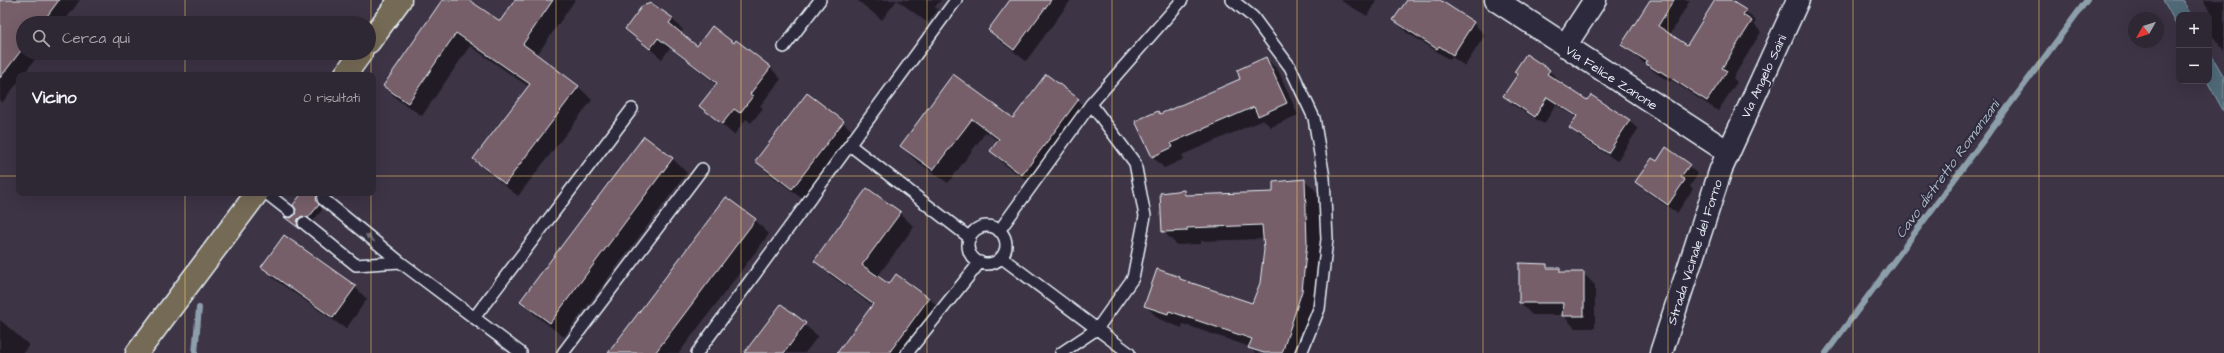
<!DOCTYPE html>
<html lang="it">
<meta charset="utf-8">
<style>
body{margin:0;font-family:"Architects Daughter",sans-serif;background:#3a3340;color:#f1f3f6}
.controls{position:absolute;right:12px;top:12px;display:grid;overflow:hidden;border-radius:8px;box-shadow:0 4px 16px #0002}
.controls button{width:36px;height:36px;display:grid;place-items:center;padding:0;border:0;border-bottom:1px solid #49444f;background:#2e2734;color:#f1f3f6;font:20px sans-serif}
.compass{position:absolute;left:2128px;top:12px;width:36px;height:36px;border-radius:50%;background:#2e2734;box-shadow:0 4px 16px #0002;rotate:231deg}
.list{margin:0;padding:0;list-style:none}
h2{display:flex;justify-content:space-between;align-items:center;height:52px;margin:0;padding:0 16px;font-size:17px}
h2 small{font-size:13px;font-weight:400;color:#a7a5ac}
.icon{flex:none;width:22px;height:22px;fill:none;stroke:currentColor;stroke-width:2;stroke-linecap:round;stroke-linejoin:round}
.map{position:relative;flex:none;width:2224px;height:353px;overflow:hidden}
.search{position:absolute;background:#2e2734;box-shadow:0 4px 16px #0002;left:16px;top:16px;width:360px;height:44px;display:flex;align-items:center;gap:10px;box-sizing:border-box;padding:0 14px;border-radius:22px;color:#a7a5ac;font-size:15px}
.panel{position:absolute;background:#2e2734;box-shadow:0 4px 16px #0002;left:16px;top:72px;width:360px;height:124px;border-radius:8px}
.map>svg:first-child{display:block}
.water{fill:#506977;stroke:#8d9fab}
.shadow{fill:#0007;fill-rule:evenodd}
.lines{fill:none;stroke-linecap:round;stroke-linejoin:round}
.stream{stroke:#8d9fab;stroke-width:6}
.building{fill:#775e69;stroke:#e8f1f8}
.lane-casing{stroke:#e8f1f8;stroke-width:14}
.street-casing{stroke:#e8f1f8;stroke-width:25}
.primary-casing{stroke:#e8f1f8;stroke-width:25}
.lane{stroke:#2f2a3d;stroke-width:11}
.street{stroke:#2f2a3d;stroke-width:22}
.primary{stroke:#746b55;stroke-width:22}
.oneway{fill:#70707e}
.grid{fill:none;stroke:#ffd166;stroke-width:1;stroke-opacity:0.55}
.labels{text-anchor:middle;stroke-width:4;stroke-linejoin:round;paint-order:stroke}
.street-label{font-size:13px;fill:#e8f1f8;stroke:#2f2a3d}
.water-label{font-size:14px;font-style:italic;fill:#abbbc4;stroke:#2f2a3d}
</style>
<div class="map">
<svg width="2224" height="353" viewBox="0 0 2224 353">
<rect width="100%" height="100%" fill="#3d3446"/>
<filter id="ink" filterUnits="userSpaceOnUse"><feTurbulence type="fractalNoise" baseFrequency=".025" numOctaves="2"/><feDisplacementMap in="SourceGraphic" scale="8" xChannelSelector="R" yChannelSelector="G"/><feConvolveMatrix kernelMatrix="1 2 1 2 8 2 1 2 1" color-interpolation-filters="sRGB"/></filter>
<g filter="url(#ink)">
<!-- water -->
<path class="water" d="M2163,0H2183L2191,15H2179V29Z
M2209,51L2224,77V112L2207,81H2209Z"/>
<!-- shadow -->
<path class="shadow" d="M0,0H80L63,23H23V53H40L23,75H19V81L2,103L0,101Z
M443,0H468L500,22L516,0H575L537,55L579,87L592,100L518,196L487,172L474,159L529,87L470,46L422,116L397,99L384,86Z
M857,0H941L935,7L938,10L928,23L897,0L882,20Z
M1012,0H1071L1026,61L1001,42L989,30Z
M1340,0H1377L1367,16Z
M1408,0H1438L1473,23L1485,35L1465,66L1452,57L1450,60L1406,32L1395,20Z
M1651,0H1690L1670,35L1688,46L1716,0H1728L1745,11L1756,21L1754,24L1761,32L1733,78L1737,82L1718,111L1671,80L1670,82L1657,74L1622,45Z
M2203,0H2224V51L2209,31V21L2214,17Z
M672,19L683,30L680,34L697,47L734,45L770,67L781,79L760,106L763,108L751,123L746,119L734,135L700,106L717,85L670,48L662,59L627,29Z
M1266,58L1278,70L1298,115L1271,127L1263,120L1182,155L1184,159L1164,168L1152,156L1158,112L1161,115L1242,79Z
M1549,71L1558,79L1556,81L1588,101L1629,121L1638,129L1617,161L1579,136L1570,127L1577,118L1556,105L1544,124L1513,105L1505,96L1518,75L1515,72Z
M954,75L1013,120L1078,100L1092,114L1037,188L1005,165L991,151L998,141L986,132L948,183L915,160L901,146Z
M807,95L843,122L855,134L804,200L768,173L756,161Z
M644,137L673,159L687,173L564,337L535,315L522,301Z
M1666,149L1698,174L1690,186L1693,189L1677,213L1645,191L1637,182L1657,163Z
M1305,180L1319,194L1321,257L1316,306L1300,353H1255L1250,347L1183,324L1182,328L1159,319L1145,305L1180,277L1185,282L1253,305L1260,283L1264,239L1201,241V244L1177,245L1163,231L1184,191L1188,196L1274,192Z
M303,193H334L332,197L326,196L321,199L320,206L322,210L313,221L307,220L302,223L301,230L290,221L296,216ZM305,213L306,214L299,220V217Z
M900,213L914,227L877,277L889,286L929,298L943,312L913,353H844L873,306L830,275L816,261Z
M755,220L769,234L679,353H610Z
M284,237L355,287L367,299L346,329L274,279L263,267Z
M1546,265L1551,269H1560L1564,273H1583L1595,285V328H1575L1563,315H1532L1520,303Z
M781,306L818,336L805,353H745Z
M0,320L29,345L23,353H0Z"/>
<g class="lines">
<!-- stream -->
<path class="stream" d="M195,353L199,308
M1826,353L2087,0"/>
</g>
<!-- building -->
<path class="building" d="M0,0H59L42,23H23V48L0,78Z
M442,0H469L500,21L515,0H553L523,44L579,86L505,184L473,159L530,84L456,33L408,103L383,86Z
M1010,0H1051L1014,50L988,30Z
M1407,0H1440L1474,22L1453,55L1439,46L1437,49L1393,20Z
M1650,0H1674L1658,26L1687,45L1715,0H1730L1746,10L1743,15L1752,21L1722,68L1727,71L1707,101L1660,71L1659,72L1646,64L1647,61L1621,45Z
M651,3L673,18L669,23L697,46L712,26L734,43L736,40L771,67L750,94L753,96L740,113L734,109L722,124L699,106L717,83L658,38L650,49L625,29L642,6Z
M1526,54L1550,70L1547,74L1587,100L1591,95L1630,120L1608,153L1569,128L1577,116L1547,97L1535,117L1503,96L1518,74L1514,72Z
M1266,57L1287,103L1258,116L1254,107L1171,143L1173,147L1152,157L1135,121L1158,111L1160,114L1240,79L1237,70Z
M953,74L1013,118L1046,74L1079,99L1022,175L990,151L999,139L972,119L933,170L900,146Z
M807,93L844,121L792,189L755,161Z
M644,136L673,158L550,323L520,301Z
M1666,147L1690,164L1681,177L1685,180L1668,205L1635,182L1652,158L1657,161Z
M1305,179L1307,243L1302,291L1282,353H1264L1248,348L1252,339L1169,311L1168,314L1144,306L1157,269L1180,277V279L1252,303L1260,283L1264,249L1262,225L1187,228V231L1162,232L1160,193L1184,190L1185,195L1273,192V182Z
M867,188L901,212L862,265L889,284L896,274L929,298L889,353H837L873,304L814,261Z
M302,193H320L316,198L319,205L308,218L302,216L298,219L297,225L300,229L284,217L291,218L295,215L296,209L293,205Z
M726,197L756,219L655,353H608Z
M284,235L356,286L333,318L261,267Z
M1519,263L1547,264V268H1560V272H1584V316H1562L1563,303H1519Z
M781,304L806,323L784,353H744Z"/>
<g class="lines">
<!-- lane casing -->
<g class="lane-casing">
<path id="lane" d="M1232,0L1253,17L1290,67L1314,118L1324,178L1327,239L1319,309L1301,353
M784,47L820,0
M851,146L970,238
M266,193L289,211
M323,199L400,262L521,353
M304,223L356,265L400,262
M968 245a19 19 0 1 1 38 0a19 19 0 1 1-38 0Z
M999,231L1091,104L1182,0
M1002,258L1129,353
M474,318L632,109
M563,353L702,169
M697,353L956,0
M907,353L980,262
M1061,353L1097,329L1133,278L1145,216L1135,163L1091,104"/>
</g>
<!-- street casing -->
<g class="street-casing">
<path id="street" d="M1496,0L1728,152
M1565,46L1595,0
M1661,353L1721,169L1798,0"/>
</g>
<!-- primary casing -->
<g class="primary-casing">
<path id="primary" d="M369,42L400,0
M345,75L361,53
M137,353L257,193"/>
</g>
<!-- lane -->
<use href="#lane" class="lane"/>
<!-- street -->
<use href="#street" class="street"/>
<!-- primary -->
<use href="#primary" class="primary"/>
</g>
<!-- one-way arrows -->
<defs><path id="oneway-solid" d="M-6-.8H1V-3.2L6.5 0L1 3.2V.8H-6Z"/></defs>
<use class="oneway" href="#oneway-solid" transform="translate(370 238) rotate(-141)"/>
</g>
<!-- grid -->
<path class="grid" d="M185,0V23M371,0V75M556,0V353M741,0V353M927,0V353M1112,0V353M1297,0V353M1483,0V353M1668,0V353M1853,0V353M2039,0V353M185,53V75M0,176H19M373,176H2224M185,193V353M371,193V353"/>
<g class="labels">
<!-- street labels -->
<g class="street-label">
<text transform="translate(1763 76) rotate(-65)" y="5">Via Angelo Saini</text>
<text transform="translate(1612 77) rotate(33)" y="5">Via Felice Zanone</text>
<text transform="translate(1694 252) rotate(-72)" y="5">Strada Vicinale del Forno</text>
</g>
<!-- water labels -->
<g class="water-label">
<text transform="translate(1947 169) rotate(-54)" y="5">Cavo distretto Romanzani</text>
</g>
</g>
</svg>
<div class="controls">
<button>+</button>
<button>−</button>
</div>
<svg class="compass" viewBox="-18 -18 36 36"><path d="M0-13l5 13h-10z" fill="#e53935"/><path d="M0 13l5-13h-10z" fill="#a7a5ac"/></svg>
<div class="search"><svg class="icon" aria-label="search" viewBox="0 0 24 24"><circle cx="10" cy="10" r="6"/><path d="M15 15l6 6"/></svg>Cerca qui</div>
<section class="panel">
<h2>Vicino<small>0 risultati</small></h2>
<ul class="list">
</ul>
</section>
</div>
